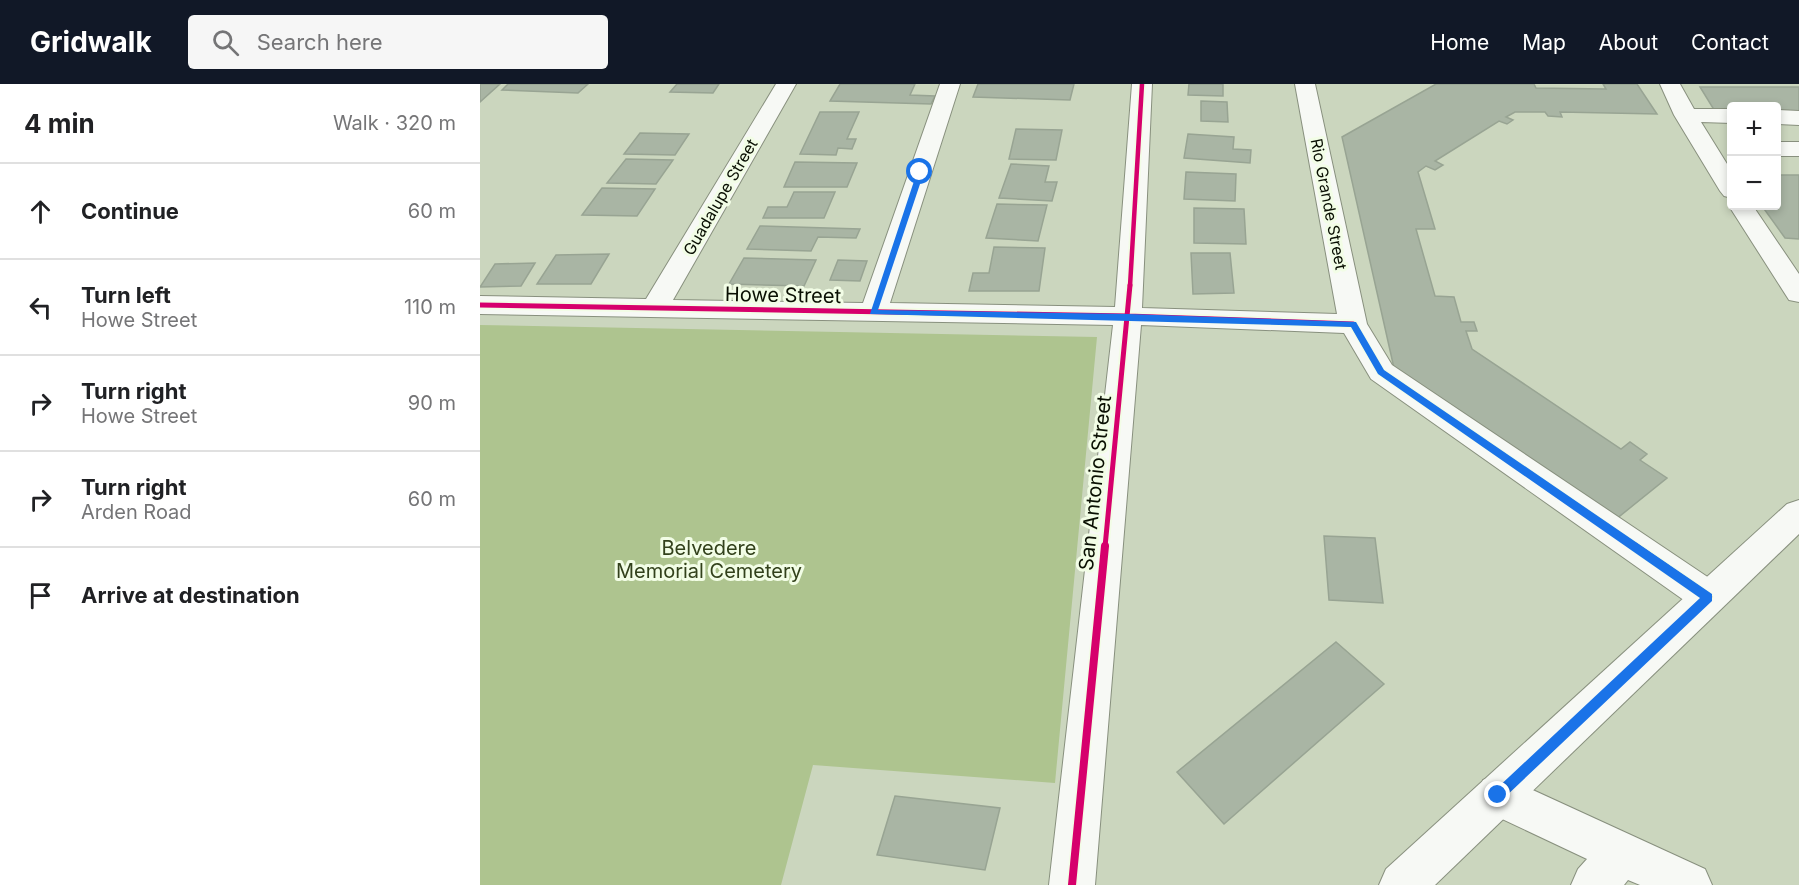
<!DOCTYPE html>
<meta charset="utf-8">
<style>
body{margin:0;font-family:Inter,sans-serif;background:#f6f6f6;color:#202124}
.controls{position:absolute;right:18px;top:18px;display:grid;overflow:hidden;border-radius:6px;box-shadow:0 3px 9px #0003}
.controls button{width:54px;height:54px;display:grid;place-items:center;padding:0;border:0;border-bottom:2px solid #e0e0e0;background:#fff;color:#202124;font:30px sans-serif}
.stop{position:absolute;width:18px;height:18px;margin:-14px;border:4px solid #1a73e8;border-radius:50%;background:#fff}
.stop.end{background:#1a73e8;border-color:#fff;box-shadow:0 2px 6px #0008}
.list{margin:0;padding:0;list-style:none}
h2{display:flex;justify-content:space-between;align-items:center;height:78px;margin:0;padding:0 24px;font-size:26px}
h2 small{font-size:20px;font-weight:400;color:#757577}
.list li{display:grid;grid-template-columns:39px 1fr auto;gap:18px;align-items:center;box-sizing:border-box;height:96px;padding:0 24px;border-top:2px solid #e0e0e0}
.list b{display:block;font-size:22px;white-space:nowrap}
.list p{margin:0;font-size:20px;white-space:nowrap;color:#757577}
.list em{font-size:20px;font-style:normal;color:#757577}
.icon{flex:none;width:33px;height:33px;fill:none;stroke:currentColor;stroke-width:2;stroke-linecap:round;stroke-linejoin:round}
.map{position:relative;flex:none;width:1319px;height:801px;overflow:hidden}
header{display:flex;align-items:center;gap:36px;box-sizing:border-box;height:84px;padding:0 30px;background:#111827;color:#fff}
header strong{font-size:28px}
nav{display:flex;gap:33px;margin-inline-start:auto;font-size:21px}
.search{width:420px;height:54px;background:#f6f6f6;display:flex;align-items:center;gap:15px;box-sizing:border-box;padding:0 21px;border-radius:6px;color:#757577;font-size:22px}
main{display:flex}
aside{flex:1;background:#fff}
.map>svg:first-child{display:block}
.green{fill:#aec48f}
.building{fill:#a9b5a4;stroke:#98a493;stroke-width:1.5}
.lines{fill:none;stroke-linecap:round;stroke-linejoin:round}
.minor-casing{stroke:#88907e;stroke-width:2}
.major-casing{stroke:#88907e;stroke-width:2}
.minor{fill:#f7f9f5;fill-rule:evenodd}
.major{fill:#f7f9f5;fill-rule:evenodd}
.cycleway-far2-casing{stroke:#f2fde6;stroke-width:8}
.cycleway-far1-casing{stroke:#f2fde6;stroke-width:9}
.cycleway-casing{stroke:#f2fde6;stroke-width:11}
.cycleway-far2{stroke:#d6006c;stroke-width:4.5}
.cycleway-far1{stroke:#d6006c;stroke-width:5}
.cycleway{stroke:#d6006c;stroke-width:8}
.route{fill:#1a73e8}
.labels{text-anchor:middle;stroke-width:6;stroke-linejoin:round;paint-order:stroke}
.far-street-label{font-size:16px;fill:#090f02;stroke:#f2fde6}
.street-label{font-size:20px;fill:#090f02;stroke:#f2fde6}
.park-label{font-size:20px;fill:#32411b;stroke:#f2fde6}
</style>
<header>
<strong>Gridwalk</strong>
<div class="search"><svg class="icon" aria-label="search" viewBox="0 0 24 24"><circle cx="10" cy="10" r="6"/><path d="M15 15l6 6"/></svg>Search here</div>
<nav><a>Home</a><a>Map</a><a>About</a><a>Contact</a></nav>
</header>
<main>
<aside>
<h2>4 min<small>Walk · 320 m</small></h2>
<ul class="list">
<li><svg class="icon" aria-label="ahead" viewBox="0 0 24 24"><path d="M12 20V5M6 11l6-6 6 6"/></svg><div><b>Continue</b></div><em>60 m</em></li>
<li><svg class="icon" aria-label="left" viewBox="0 0 24 24"><path d="M17 20v-9H6M10 6l-5 5 5 5"/></svg><div><b>Turn left</b><p>Howe Street</p></div><em>110 m</em></li>
<li><svg class="icon" aria-label="right" viewBox="0 0 24 24"><path d="M7 20v-9h11M14 6l5 5-5 5"/></svg><div><b>Turn right</b><p>Howe Street</p></div><em>90 m</em></li>
<li><svg class="icon" aria-label="right" viewBox="0 0 24 24"><path d="M7 20v-9h11M14 6l5 5-5 5"/></svg><div><b>Turn right</b><p>Arden Road</p></div><em>60 m</em></li>
<li><svg class="icon" aria-label="arrive" viewBox="0 0 24 24"><path d="M6 21V4h12l-3 4 3 4H6"/></svg><div><b>Arrive at destination</b></div></li>
</ul>
</aside>
<div class="map">
<svg width="1319" height="801" viewBox="0 0 1319 801">
<rect width="100%" height="100%" fill="#cbd6be"/>
<!-- green -->
<path class="green" d="M0,241L617,253L575,699L333,681L301,801H0Z"/>
<!-- building -->
<path class="building" d="M0,0H20L0,18Z
M28,0H108L98,9L22,6Z
M197,0H239L233,9L190,8Z
M360,0H435L430,11L455,12L451,20L350,17Z
M498,0H594L590,16L493,13Z
M709,0H743V12L708,11Z
M956,0H1054L1056,4L1126,5L1123,0H1157L1177,30L1080,28L1082,33L1068,32L1065,28H1035L1026,33L1033,36L1027,40L1019,37L955,77L963,81L955,86L946,82L938,88L955,145H936L955,212L974,213L981,238H994L997,247H986L992,265L1141,365L1150,358L1167,370L1160,376L1187,394L1130,440L914,284L862,53Z
M1220,3H1319V31H1296V22H1252V30L1236,29Z
M721,17L747,18L748,38L721,37Z
M340,28H379L367,55H376L372,65L358,64L356,71L320,70Z
M536,45L582,46L576,76L529,75Z
M160,49L209,50L195,71L144,70Z
M708,50L754,53L753,65L771,66L770,79L704,74Z
M146,75L193,76L176,100L127,99Z
M315,78L377,79L367,103H304Z
M531,80L569,82L565,98H577L572,117L519,114Z
M706,88L756,90L755,117L704,115Z
M1296,91H1319V155L1305,154L1282,122H1296Z
M122,104L175,105L157,132L102,131Z
M314,108H355L344,134H283L288,123H307Z
M517,120L567,121L558,157L506,154Z
M714,124L764,125L766,160L714,159Z
M280,142L380,145L376,154L338,153L331,167L267,165Z
M514,163L565,164L559,207H489L493,189H509Z
M711,169H750L754,209L713,210Z
M129,170L111,200H57L76,171Z
M264,174L336,176L324,202L249,200Z
M358,176L387,177L380,197L350,196Z
M55,179L41,202L0,203L15,180Z
M844,452L895,454L903,519L849,516Z
M856,558L904,600L744,740L697,688Z
M415,712L520,724L505,786L397,771Z"/>
<g class="lines">
<!-- minor casing -->
<g class="minor-casing">
<path id="minor" d="M296,0H316L193,216L383,219L460,0H480L410,219L635,223L652,0H672L662,224L857,230L815,0H835L887,240L912,281L1241,502L1246,513L1241,524L1228,528L1215,524L891,295L864,249L661,241L615,801H569L633,241L0,230V212L166,215Z
M1180,0H1200L1214,25H1252V39L1221,38L1252,88V114L1244,112L1240,107L1194,31Z
M1296,26L1319,27V41L1296,40Z
M1296,58H1319V72H1296Z
M1252,118V122H1273L1319,190V218L1309,216L1249,122Z
M1018,690L1225,785L1232,801H1160L1148,796L1144,801H1091L1098,785L1107,775L1003,726L997,711L1003,696Z"/>
</g>
<!-- major casing -->
<g class="major-casing">
<path id="major" d="M1319,416V450L955,801H899L906,785L1307,420Z"/>
</g>
<!-- minor -->
<use href="#minor" class="minor"/>
<!-- major -->
<use href="#major" class="major"/>
<!-- cycleway-far2 casing -->
<g class="cycleway-far2-casing">
<path id="cycleway-far2" d="M650,202L662,0"/>
</g>
<!-- cycleway-far1 casing -->
<g class="cycleway-far1-casing">
<path id="cycleway-far1" d="M0,221L648,232L873,240L901,288L1156,463
M625,463L650,201"/>
</g>
<!-- cycleway casing -->
<g class="cycleway-casing">
<path id="cycleway" d="M1154,462L1228,513
M592,801L625,462"/>
</g>
<!-- cycleway-far2 -->
<use href="#cycleway-far2" class="cycleway-far2"/>
<!-- cycleway-far1 -->
<use href="#cycleway-far1" class="cycleway-far1"/>
<!-- cycleway -->
<use href="#cycleway" class="cycleway"/>
</g>
<!-- route -->
<path class="route" d="M440,86L444,88L398,226L648,230L876,238L904,286L1232,510V517L1023,715H1014V707L1220,514L898,290L871,243L390,230L437,88Z"/>
<g class="labels">
<!-- far-street labels -->
<g class="far-street-label">
<text transform="translate(240 113) rotate(-60)" y="6">Guadalupe Street</text>
<text transform="translate(849 120) rotate(79)" y="6">Rio Grande Street</text>
</g>
<!-- street labels -->
<g class="street-label">
<text transform="translate(303 211) rotate(1)" y="7">Howe Street</text>
<text transform="translate(615 399) rotate(-84)" y="7">San Antonio Street</text>
</g>
<!-- park labels -->
<g class="park-label">
<text x="229" y="471">Belvedere<tspan x="229" dy="23">Memorial Cemetery</tspan></text>
</g>
</g>
</svg>
<div class="controls">
<button>+</button>
<button>−</button>
</div>
<div class="stop" style="left:440px;top:88px"></div>
<div class="stop end" style="left:1018px;top:711px"></div>
</div>
</main>
